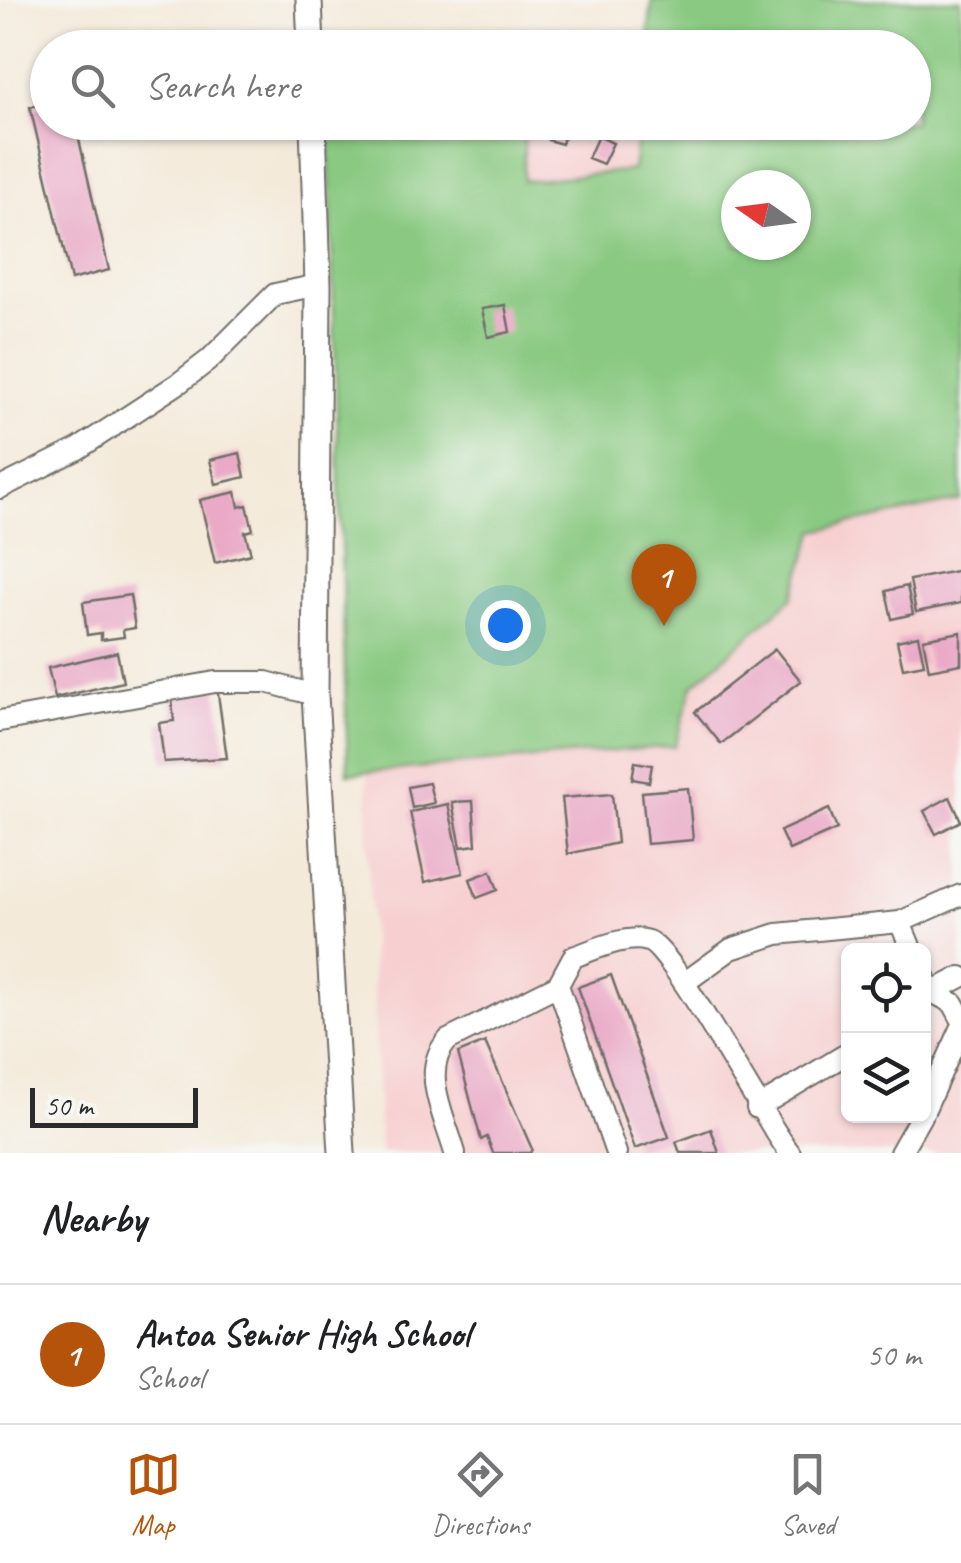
<!DOCTYPE html>
<style>
body{margin:0;font-family:Caveat,sans-serif;background:#f2f2f2;color:#202124}
.controls{position:absolute;right:30px;bottom:30px;display:grid;overflow:hidden;border-radius:15px;box-shadow:0 2px 8px #0004}
.controls button{width:90px;height:90px;display:grid;place-items:center;padding:0;border:0;border-bottom:2px solid #e0e0e0;background:#fff;color:#202124;font:50px sans-serif}
.compass{position:absolute;left:721px;top:170px;width:90px;height:90px;border-radius:50%;background:#fff;box-shadow:0 2px 8px #0004;rotate:284deg}
.scale{position:absolute;left:30px;bottom:25px;width:168px;box-sizing:border-box;padding-left:10px;border:5px solid #2b2b2b;border-top:0;font-size:28px;line-height:35px;white-space:nowrap;color:#2b2b2b;-webkit-text-stroke:8px #f6f6f2;paint-order:stroke}
.you{position:absolute;left:505px;top:625px;width:35px;height:35px;margin:-25px;border:8px solid #fff;border-radius:50%;background:#1a73e8;box-shadow:0 0 0 15px #1a73e833}
.badge{display:grid;place-items:center;width:65px;height:65px;border-radius:50%;background:#b45309;color:#fff;font-size:32px;font-weight:700}
.pin{position:absolute;translate:-50% -82px;filter:drop-shadow(0 2px 5px #0008)}
.pin::after{content:'';position:absolute;top:52px;width:35px;height:30px;background:inherit;clip-path:polygon(0 0,100% 0,50% 100%)}
.list{margin:0;padding:0;list-style:none}
h2{display:flex;justify-content:space-between;align-items:center;height:130px;margin:0;padding:0 40px;font-size:42px}
h2 small{font-size:32px;font-weight:400;color:#757577}
.list li{display:grid;grid-template-columns:65px 1fr auto;gap:30px;align-items:center;box-sizing:border-box;height:140px;padding:0 40px;border-top:2px solid #e0e0e0}
.list b{display:block;font-size:38px;white-space:nowrap}
.list p{margin:0;font-size:32px;white-space:nowrap;color:#757577}
.list em{font-size:32px;font-style:normal;color:#757577}
.icon{flex:none;width:55px;height:55px;fill:none;stroke:currentColor;stroke-width:2;stroke-linecap:round;stroke-linejoin:round}
.map{position:relative;flex:none;width:961px;height:1153px;overflow:hidden}
.search{position:absolute;background:#fff;box-shadow:0 2px 8px #0004;left:30px;right:30px;top:30px;height:110px;display:flex;align-items:center;gap:25px;box-sizing:border-box;padding:0 35px;border-radius:55px;color:#757577;font-size:38px}
.sheet{height:270px;background:#fff}
nav{display:flex;justify-content:space-around;align-items:center;box-sizing:border-box;height:140px;border-top:2px solid #e0e0e0;background:#fff;font-size:28px;color:#757577}
nav a{display:grid;justify-items:center;gap:5px}
nav .on{color:#b45309}
.map>svg:first-child{display:block}
.built{fill:#f7cfd0;fill-rule:evenodd}
.green{fill:#89c981;stroke:#5a7a56;stroke-width:2.5;fill-rule:evenodd}
.building{fill:#eaaac7}
.lines{fill:none;stroke-linecap:round;stroke-linejoin:round}
.minor-casing{stroke:#716e68;stroke-width:24}
.tertiary-casing{stroke:#716e68;stroke-width:29}
.minor{stroke:#fff;stroke-width:20}
.tertiary{stroke:#fff;stroke-width:25}
</style>
<div class="map">
<svg width="961" height="1153" viewBox="0 0 961 1153">
<rect width="100%" height="100%" fill="#f6f6f2"/>
<filter id="ink" filterUnits="userSpaceOnUse"><feTurbulence type="fractalNoise" baseFrequency=".01" numOctaves="2"/><feDisplacementMap in="SourceGraphic" scale="20" xChannelSelector="R" yChannelSelector="G"/><feConvolveMatrix kernelMatrix="1 2 1 2 8 2 1 2 1" color-interpolation-filters="sRGB"/></filter>
<filter id="wash" filterUnits="userSpaceOnUse"><feTurbulence type="fractalNoise" baseFrequency=".0048" numOctaves="4" result="noise"/><feDisplacementMap in="SourceGraphic" scale="40" xChannelSelector="R" yChannelSelector="G"/><feGaussianBlur stdDeviation="2.25" result="paint"/><feColorMatrix in="noise" values="0 0 0 0 0 0 0 0 0 0 0 0 0 0 0 0 0 1.4 0 .05"/><feComposite in="paint" operator="in"/></filter>
<g filter="url(#wash)">
<rect width="100%" height="100%" fill="#f4eada"/>
<!-- built -->
<path class="built" d="M961,54V1153H380L368,855L366,396L371,123L914,122ZM736,185H796V245H736ZM848,951H924V1116H848Z"/>
<!-- green -->
<path class="green" d="M652,0H961V500L815,531L792,598L693,685L675,746L348,774L328,123H525L523,181L633,170L639,123L914,122V48L647,47ZM736,185H796V245H736Z
M530,37L529,47H326Z"/>
<g id="blocks">
<!-- building -->
<path class="building" d="M48,103V122H75L109,270L71,280L30,107Z
M398,122H415L418,130L403,136Z
M551,126L566,130L562,144L548,140Z
M598,136L613,143L603,164L588,158Z
M505,305L510,332L488,337L482,309Z
M240,453L245,477L216,484L210,460Z
M236,492L239,507L247,505L253,530L245,532L251,554L215,563L200,500Z
M961,570V603L916,612L910,580Z
M907,586L913,614L892,619L886,591Z
M130,595L135,628L123,630L124,637L101,640V633L87,635L83,602Z
M961,632V664L929,670L923,639Z
M918,636L924,664L903,668L897,641Z
M775,649L801,681L721,744L695,712Z
M117,652L123,682L55,698L48,668Z
M217,687L227,758L164,762L159,723L174,721L171,693Z
M635,762L652,765L649,782L632,779Z
M429,783L434,803L412,808L408,787Z
M688,788L693,840L647,844L642,792Z
M612,794L617,843L568,854L562,798Z
M950,797L961,821L936,834L924,811Z
M473,801L476,845L461,847L452,802Z
M448,804L463,873L425,882L410,812Z
M829,809L837,829L789,850L780,831Z
M491,871L498,890L477,898L470,879Z
M611,975L669,1137L635,1149L578,987Z
M485,1042L532,1149L530,1153H493L487,1137L481,1140L458,1053Z
M711,1129L719,1153H680L676,1142Z"/>
</g>
</g>
<g filter="url(#ink)">
<use href="#blocks" fill-opacity="0" stroke="#716e68" stroke-width="2.5"/>
<g class="lines">
<!-- minor casing -->
<g class="minor-casing">
<path id="minor" d="M0,488L78,449L179,383L209,360L275,294L318,285
M0,721L215,682H266L315,695
M900,922L912,951
M924,976L930,991L953,1003L961,1018
M684,983L731,949L777,934L900,922L961,895
M924,996L961,977
M757,1108L848,1053
M924,1111L961,1029
M455,1153C445,1117 419,1070 448,1040L558,985
M616,1153L558,985L573,957C594,950 626,934 648,941C674,950 762,1118 790,1153
M900,1153L921,1116"/>
</g>
<!-- tertiary casing -->
<g class="tertiary-casing">
<path id="tertiary" d="M309,0L311,48
M313,122L318,285L315,695L342,1153"/>
</g>
<!-- minor -->
<use href="#minor" class="minor"/>
<!-- tertiary -->
<use href="#tertiary" class="tertiary"/>
</g>
</g>
</svg>
<div class="controls">
<button><svg class="icon" aria-label="locate" viewBox="0 0 24 24"><circle cx="12" cy="12" r="6"/><path d="M12 2v4M12 18v4M2 12h4M18 12h4"/></svg></button>
<button><svg class="icon" aria-label="layers" viewBox="0 0 24 24"><path d="M12 4l9 5-9 5-9-5zM3 14l9 5 9-5"/></svg></button>
</div>
<svg class="compass" viewBox="-18 -18 36 36"><path d="M0-13l5 13h-10z" fill="#e53935"/><path d="M0 13l5-13h-10z" fill="#757577"/></svg>
<div class="scale">50 m</div>
<div class="you"></div>
<div class="pin badge" style="left:664px;top:626px">1</div>
<div class="search"><svg class="icon" aria-label="search" viewBox="0 0 24 24"><circle cx="10" cy="10" r="6"/><path d="M15 15l6 6"/></svg>Search here</div>
</div>
<section class="sheet">
<h2>Nearby<small></small></h2>
<ul class="list">
<li><span class="badge">1</span><div><b>Antoa Senior High School</b><p>School</p></div><em>50 m</em></li>
</ul>
</section>
<nav>
<a class="on"><svg class="icon" aria-label="map" viewBox="0 0 24 24"><path d="M3 6l6-2 6 2 6-2v14l-6 2-6-2-6 2zM9 4v14M15 6v14"/></svg>Map</a>
<a><svg class="icon" aria-label="directions" viewBox="0 0 24 24"><path d="M12 3l9 9-9 9-9-9zM9 14v-3h6M13 9l2 2-2 2"/></svg>Directions</a>
<a><svg class="icon" aria-label="saved" viewBox="0 0 24 24"><path d="M7 4h10v16l-5-4-5 4z"/></svg>Saved</a>
</nav>
